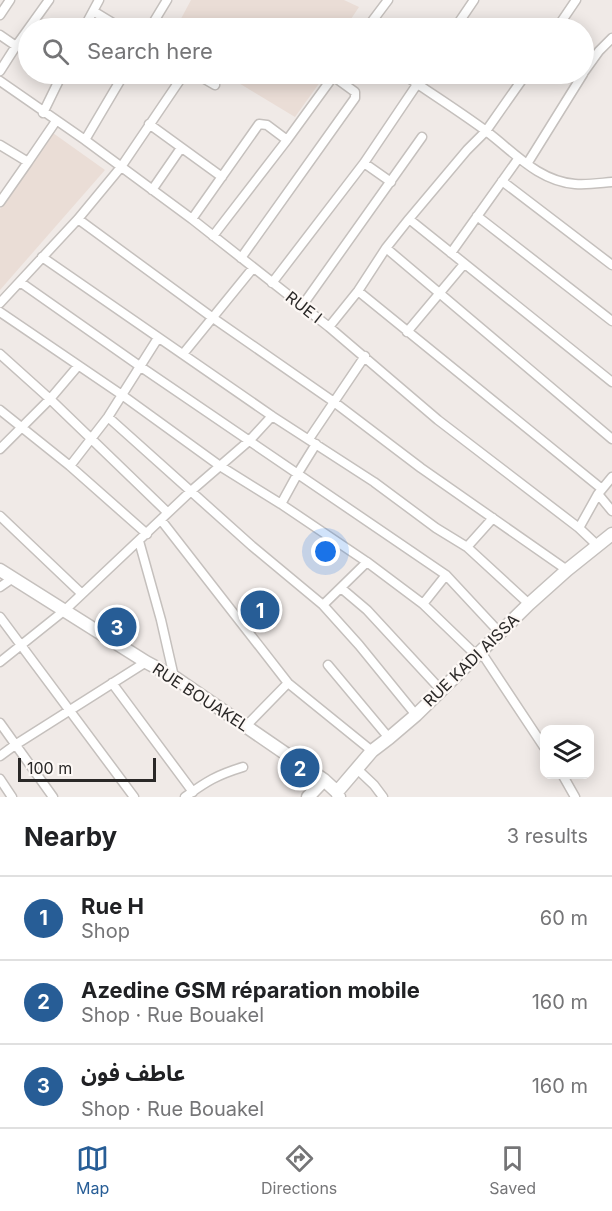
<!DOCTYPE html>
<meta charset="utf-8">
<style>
body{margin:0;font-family:Inter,"Noto Sans Arabic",sans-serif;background:#f6f6f6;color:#202124}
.controls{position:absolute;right:18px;bottom:18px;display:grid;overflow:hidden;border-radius:12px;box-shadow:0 3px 15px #0003}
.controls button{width:54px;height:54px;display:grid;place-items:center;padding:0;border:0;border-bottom:2px solid #e0e0e0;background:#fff;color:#202124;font:30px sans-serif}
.scale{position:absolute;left:18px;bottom:15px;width:138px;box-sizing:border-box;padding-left:6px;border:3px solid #2a2827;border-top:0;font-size:16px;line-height:21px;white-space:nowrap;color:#2a2827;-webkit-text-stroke:4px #fdf8f5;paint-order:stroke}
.you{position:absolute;left:326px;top:552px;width:21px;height:21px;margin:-15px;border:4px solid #fff;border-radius:50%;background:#1a73e8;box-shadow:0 0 0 9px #1a73e833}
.badge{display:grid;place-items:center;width:39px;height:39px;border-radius:50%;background:#275d96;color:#fff;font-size:20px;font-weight:700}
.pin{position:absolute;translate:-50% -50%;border:3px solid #fff;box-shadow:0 2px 6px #0006}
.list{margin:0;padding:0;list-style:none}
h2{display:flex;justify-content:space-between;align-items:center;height:78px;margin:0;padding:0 24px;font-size:26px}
h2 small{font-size:20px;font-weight:400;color:#757577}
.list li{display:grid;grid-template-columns:39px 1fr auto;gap:18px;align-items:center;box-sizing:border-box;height:84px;padding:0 24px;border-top:2px solid #e0e0e0}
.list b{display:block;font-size:22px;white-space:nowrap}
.list p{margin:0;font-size:20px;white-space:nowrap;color:#757577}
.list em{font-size:20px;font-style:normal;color:#757577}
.icon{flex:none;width:33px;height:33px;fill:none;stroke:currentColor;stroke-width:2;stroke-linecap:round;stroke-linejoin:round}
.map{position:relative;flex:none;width:612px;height:797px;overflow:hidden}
.search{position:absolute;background:#fff;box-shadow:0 3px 15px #0003;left:18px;right:18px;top:18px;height:66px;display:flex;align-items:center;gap:15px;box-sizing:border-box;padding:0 21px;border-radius:33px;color:#757577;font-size:22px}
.sheet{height:330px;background:#fff}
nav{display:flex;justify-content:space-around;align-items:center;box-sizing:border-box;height:84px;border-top:2px solid #e0e0e0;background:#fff;font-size:16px;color:#757577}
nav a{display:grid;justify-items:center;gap:3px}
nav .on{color:#275d96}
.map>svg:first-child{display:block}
.built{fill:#eaddd6}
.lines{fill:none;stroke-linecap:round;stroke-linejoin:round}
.minor-casing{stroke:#c5c0bd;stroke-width:11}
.secondary-casing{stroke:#c5c0bd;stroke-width:15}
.minor{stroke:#fff;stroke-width:8}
.secondary{stroke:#fff;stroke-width:12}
.labels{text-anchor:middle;stroke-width:4.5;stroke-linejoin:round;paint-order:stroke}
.street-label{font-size:16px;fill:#2a2827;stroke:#fdf8f5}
</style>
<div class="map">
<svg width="612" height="797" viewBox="0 0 612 797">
<rect width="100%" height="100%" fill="#f0eae7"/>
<!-- built -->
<path class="built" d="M191,0H344L359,7L345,28H176Z
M224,74H316L323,78L295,117Z
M53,133L105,170L0,290V209Z"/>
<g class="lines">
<!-- minor casing -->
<g class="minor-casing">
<path id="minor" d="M93,11L121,28
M0,15L10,0
M84,28L99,0
M150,28L167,0
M367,28L388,0
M455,28L474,0
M557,28L576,0
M0,35L16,46
M0,71L16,46L49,0
M584,72L599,51L612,38
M196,74L215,85
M403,74C430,93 459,111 486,131C514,152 538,181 575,184C588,185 600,183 612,182
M0,81L85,140L192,219L329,327L438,420L579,528L598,546
M43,113L62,74
M149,124L222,177
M85,140L124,74
M0,145L28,162L56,121
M364,163L391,182
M527,164L583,74
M502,181L612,265
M152,190L181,148
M0,202L28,162
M477,216L612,321
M78,219L213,318L334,402L421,468L567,570
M192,219L259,124L267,125L287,140
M409,219L612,382
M213,236L287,140L335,74
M386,248L612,439
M451,253L518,159
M42,257L272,416L374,482L436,528L467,547L529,604
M241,258L355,98V92L333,76
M20,282L141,367L446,575L500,633
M272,283L364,163L424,74
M358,291L602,489
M0,303L78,219L121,167L184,74
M302,306L422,137
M0,312L122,395L220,466L281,504L367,562L423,604L477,656
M329,327L358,291L386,248L409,219L467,150L486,131L526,74
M407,332L464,264
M0,354L50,399L167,512
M183,354L253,268
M0,410L70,466L147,534
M108,417L252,546L323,605L359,645L416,715
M309,439L365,356
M0,449L50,399L78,366
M70,466L108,417L158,338
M598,494L612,511
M281,504L298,473L316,444
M0,516L81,593
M161,520L288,683L372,751
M579,528L598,494L612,477
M139,541L161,620L174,677
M467,547L493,518
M0,587L13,578
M341,588L367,610L441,690
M423,604L446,575
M323,605L367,562
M0,617L134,797
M481,652L544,747
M0,662L65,610L191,491L250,440L272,416
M328,665L389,738
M112,683L193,792
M0,723L53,797
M246,726L288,683
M0,756L15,745L146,662
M356,768L374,785L383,797
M562,774L575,797
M0,779L12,797
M185,797C207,781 217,775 243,767"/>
</g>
<!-- secondary casing -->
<g class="secondary-casing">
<path id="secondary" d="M0,570L146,662L174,677L324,780L337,792L339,797
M337,792L372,751L389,738L416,715L529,604L567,570L612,534
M308,797L324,780"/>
</g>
<!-- minor -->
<use href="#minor" class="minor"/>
<!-- secondary -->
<use href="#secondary" class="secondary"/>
</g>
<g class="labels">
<!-- street labels -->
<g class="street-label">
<text transform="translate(304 307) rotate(38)" y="6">RUE I</text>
<text transform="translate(471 660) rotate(-44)" y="6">RUE KADI AISSA</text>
<text transform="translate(201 697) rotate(33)" y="6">RUE BOUAKEL</text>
</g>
</g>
</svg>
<div class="controls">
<button><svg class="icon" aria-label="layers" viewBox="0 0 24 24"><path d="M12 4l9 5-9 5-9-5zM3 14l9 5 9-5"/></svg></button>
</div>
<div class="scale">100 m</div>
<div class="you"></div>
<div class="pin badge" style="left:260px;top:610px">1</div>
<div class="pin badge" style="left:300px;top:768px">2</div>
<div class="pin badge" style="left:117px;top:627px">3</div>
<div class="search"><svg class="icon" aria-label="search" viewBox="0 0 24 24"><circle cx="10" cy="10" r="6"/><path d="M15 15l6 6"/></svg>Search here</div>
</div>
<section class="sheet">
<h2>Nearby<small>3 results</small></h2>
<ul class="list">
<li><span class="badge">1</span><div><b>Rue H</b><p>Shop</p></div><em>60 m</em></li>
<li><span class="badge">2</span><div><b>Azedine GSM réparation mobile</b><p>Shop · Rue Bouakel</p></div><em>160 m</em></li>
<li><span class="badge">3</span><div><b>عاطف فون</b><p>Shop · Rue Bouakel</p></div><em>160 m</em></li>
</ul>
</section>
<nav>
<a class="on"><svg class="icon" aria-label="map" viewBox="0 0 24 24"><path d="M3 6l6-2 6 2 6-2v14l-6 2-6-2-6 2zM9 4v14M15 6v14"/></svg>Map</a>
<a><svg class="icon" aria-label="directions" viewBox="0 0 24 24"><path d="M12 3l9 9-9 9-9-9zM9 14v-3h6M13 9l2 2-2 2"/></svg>Directions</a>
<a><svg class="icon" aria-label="saved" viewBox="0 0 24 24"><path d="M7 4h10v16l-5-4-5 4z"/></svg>Saved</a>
</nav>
